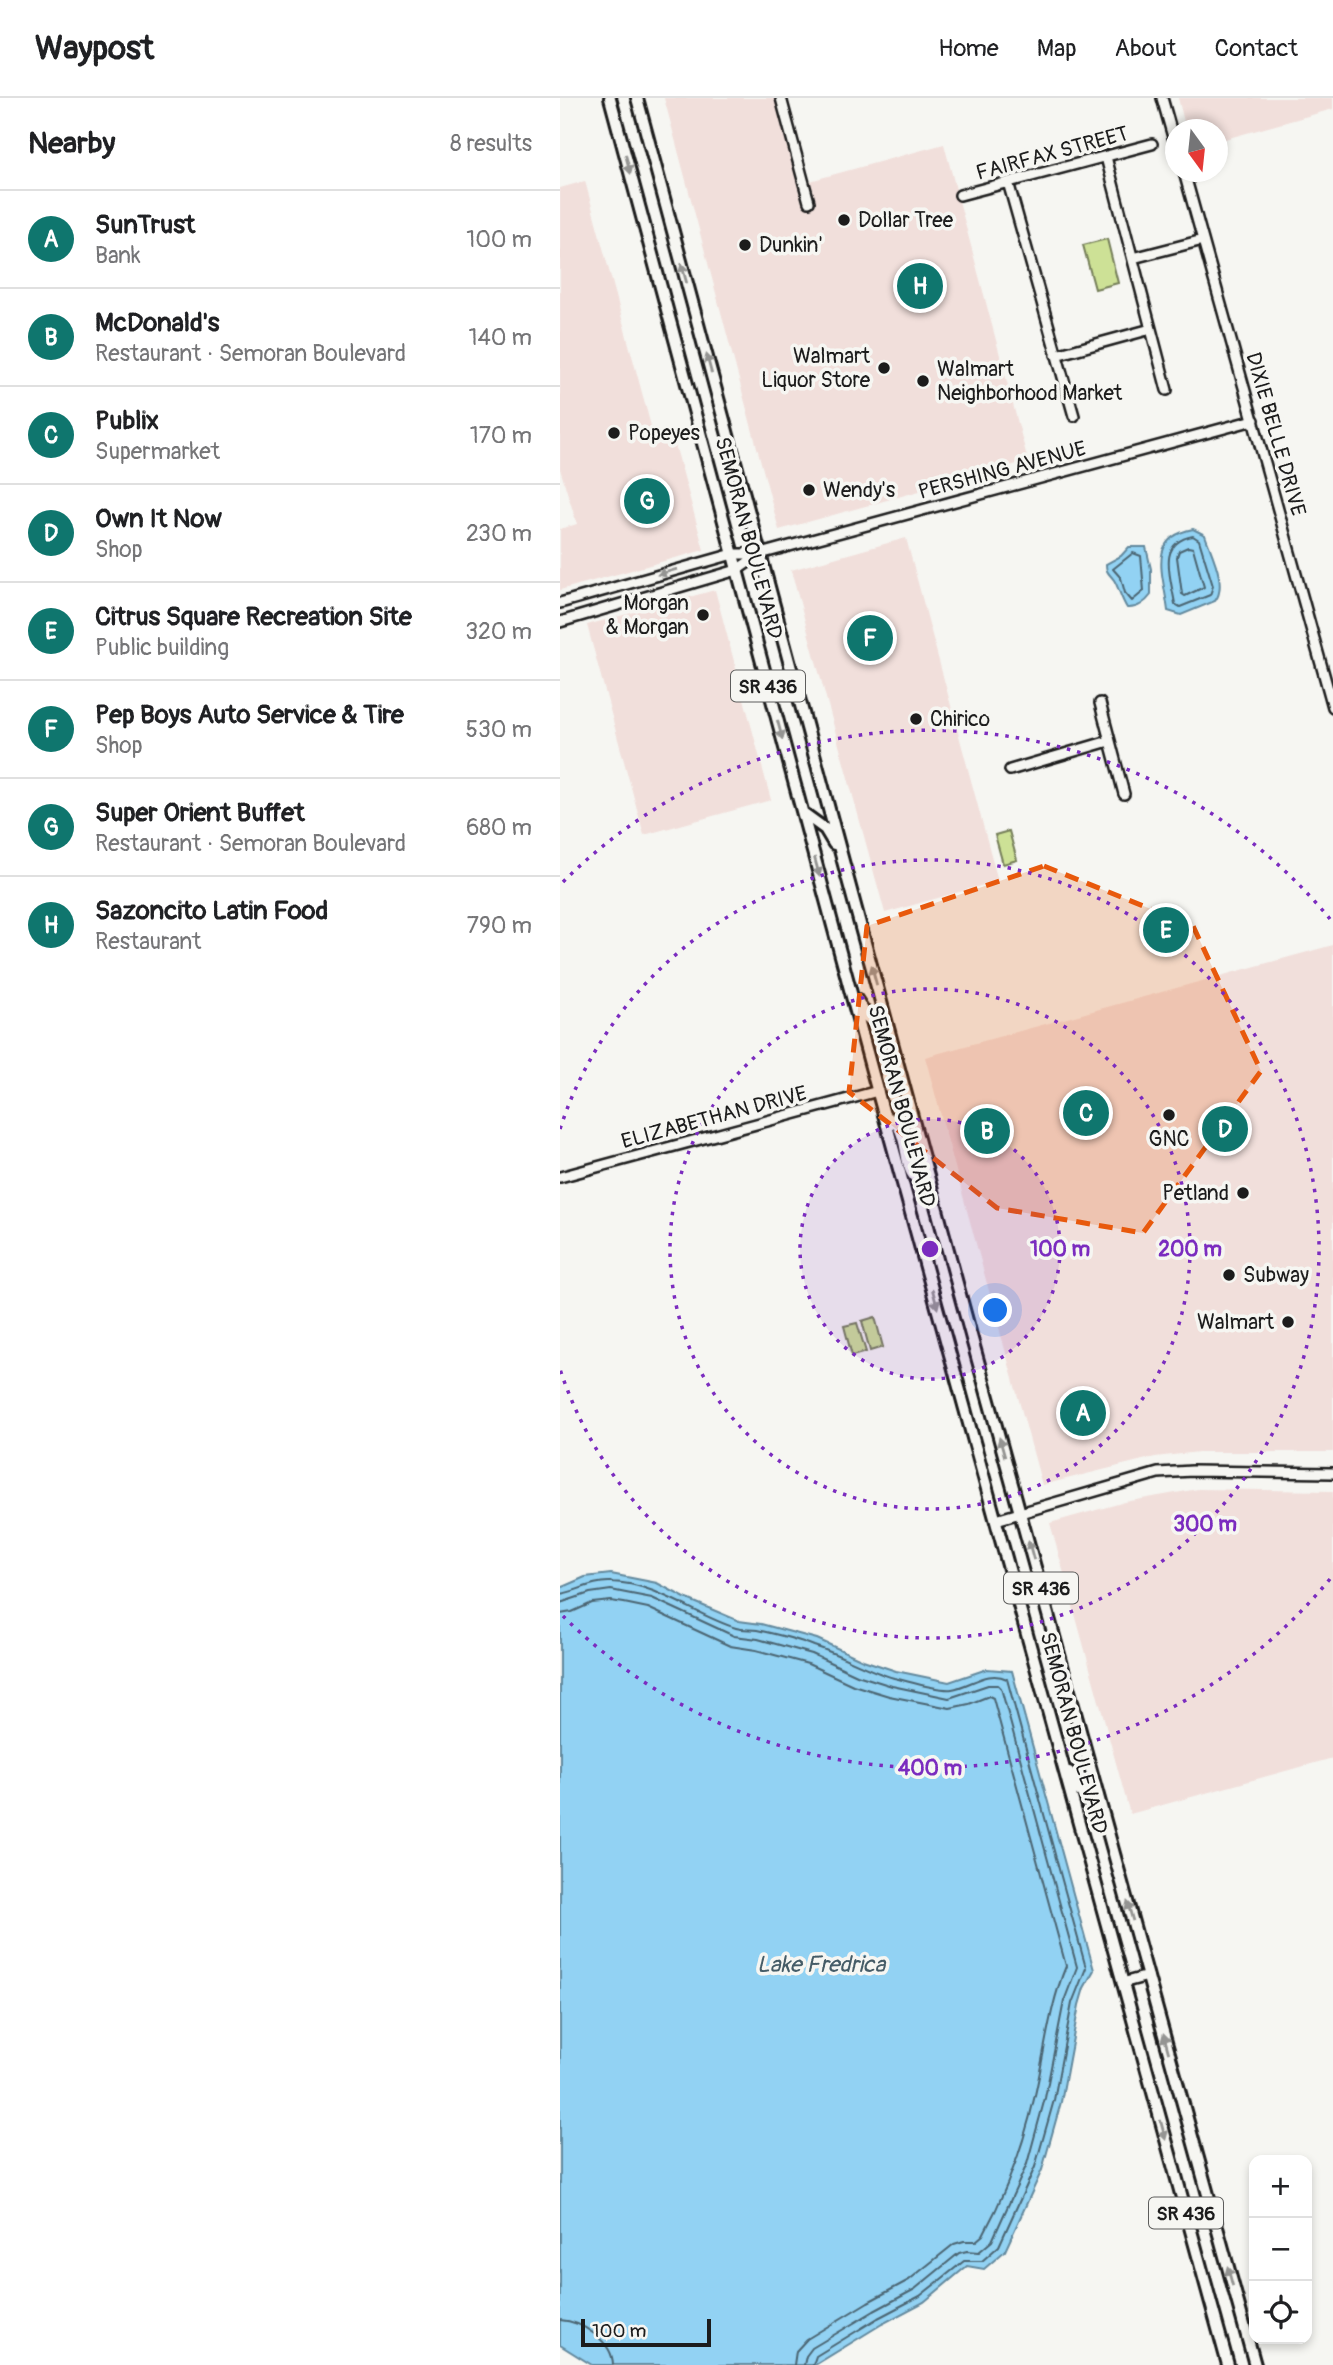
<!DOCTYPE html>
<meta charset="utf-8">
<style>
body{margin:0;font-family:Pangolin,sans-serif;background:#f2f2f2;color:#202124}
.controls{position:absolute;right:21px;bottom:21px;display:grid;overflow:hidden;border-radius:14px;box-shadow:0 4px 10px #0003}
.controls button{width:63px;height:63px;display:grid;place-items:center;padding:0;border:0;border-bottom:2px solid #e0e0e0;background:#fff;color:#202124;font:35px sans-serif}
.compass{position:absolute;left:605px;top:21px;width:63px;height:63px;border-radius:50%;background:#fff;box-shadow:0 4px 10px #0003;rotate:165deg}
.scale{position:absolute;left:21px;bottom:18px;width:130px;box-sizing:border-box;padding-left:7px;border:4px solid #1c1c1c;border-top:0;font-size:19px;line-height:24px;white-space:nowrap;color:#1c1c1c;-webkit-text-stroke:5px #f6f6f2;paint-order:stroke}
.you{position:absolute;left:436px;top:1213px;width:24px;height:24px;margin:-18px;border:5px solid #fff;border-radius:50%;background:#1a73e8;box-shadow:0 0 0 10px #1a73e833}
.badge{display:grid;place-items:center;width:46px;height:46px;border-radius:50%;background:#0f766e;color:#fff;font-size:23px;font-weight:700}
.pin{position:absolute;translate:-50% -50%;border:4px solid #fff;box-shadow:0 2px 7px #0006}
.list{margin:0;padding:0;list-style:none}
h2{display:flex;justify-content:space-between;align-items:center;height:91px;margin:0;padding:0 28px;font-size:30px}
h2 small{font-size:23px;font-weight:400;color:#757577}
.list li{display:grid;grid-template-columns:46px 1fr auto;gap:21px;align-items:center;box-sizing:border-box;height:98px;padding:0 28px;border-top:2px solid #e0e0e0}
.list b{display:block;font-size:26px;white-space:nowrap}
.list p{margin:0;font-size:23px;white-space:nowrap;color:#757577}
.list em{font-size:23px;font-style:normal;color:#757577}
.icon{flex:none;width:38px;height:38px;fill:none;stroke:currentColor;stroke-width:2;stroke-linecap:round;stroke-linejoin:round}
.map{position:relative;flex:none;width:773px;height:2267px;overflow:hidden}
header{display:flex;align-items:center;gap:42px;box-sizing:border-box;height:98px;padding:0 35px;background:#fff;border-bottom:2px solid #e0e0e0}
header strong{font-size:33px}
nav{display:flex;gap:38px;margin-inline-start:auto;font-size:24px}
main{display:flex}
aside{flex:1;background:#fff}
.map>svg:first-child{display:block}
.built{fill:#f1dfdb}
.green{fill:#cde196;stroke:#747e59;stroke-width:2}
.water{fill:#92d2f3;stroke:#63899d;stroke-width:2}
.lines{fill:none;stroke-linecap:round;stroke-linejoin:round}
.shore{stroke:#4b6572;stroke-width:2}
.minor-casing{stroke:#1c1c1c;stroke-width:14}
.major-casing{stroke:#1c1c1c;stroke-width:16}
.minor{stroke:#f6f6f2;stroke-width:9}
.major{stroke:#f6f6f2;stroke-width:10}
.oneway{fill:#949492}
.marked{fill:#e8590c;fill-opacity:0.2;stroke:#e8590c;stroke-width:5;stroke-dasharray:14 9;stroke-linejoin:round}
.ring{fill:none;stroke:#7b2cbf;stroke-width:3.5;stroke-dasharray:3.5 7}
.poi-dot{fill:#1c1c1c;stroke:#f6f6f2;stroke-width:2.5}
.labels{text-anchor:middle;stroke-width:7;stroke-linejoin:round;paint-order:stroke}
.shield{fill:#f6f6f2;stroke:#5d5d5c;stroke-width:2}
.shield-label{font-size:19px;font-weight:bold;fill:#1c1c1c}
.street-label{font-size:21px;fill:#1c1c1c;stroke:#f6f6f2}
.poi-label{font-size:21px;fill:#1c1c1c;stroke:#f6f6f2;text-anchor:start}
.water-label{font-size:23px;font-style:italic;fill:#455c67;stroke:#f6f6f2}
.centre{fill:#7b2cbf;stroke:#f6f6f2;stroke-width:3.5}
.ring-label{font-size:21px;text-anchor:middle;font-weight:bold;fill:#7b2cbf;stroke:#f6f6f2;stroke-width:7;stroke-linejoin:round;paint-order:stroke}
</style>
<header>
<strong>Waypost</strong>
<nav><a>Home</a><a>Map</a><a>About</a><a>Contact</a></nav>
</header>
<main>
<aside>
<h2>Nearby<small>8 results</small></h2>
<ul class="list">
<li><span class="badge">A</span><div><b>SunTrust</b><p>Bank</p></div><em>100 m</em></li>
<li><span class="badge">B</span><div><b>McDonald's</b><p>Restaurant · Semoran Boulevard</p></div><em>140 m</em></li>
<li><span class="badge">C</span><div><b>Publix</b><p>Supermarket</p></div><em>170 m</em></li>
<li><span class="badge">D</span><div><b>Own It Now</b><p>Shop</p></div><em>230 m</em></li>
<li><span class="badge">E</span><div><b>Citrus Square Recreation Site</b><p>Public building</p></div><em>320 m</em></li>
<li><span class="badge">F</span><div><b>Pep Boys Auto Service &amp; Tire</b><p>Shop</p></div><em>530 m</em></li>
<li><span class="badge">G</span><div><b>Super Orient Buffet</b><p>Restaurant · Semoran Boulevard</p></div><em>680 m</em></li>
<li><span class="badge">H</span><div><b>Sazoncito Latin Food</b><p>Restaurant</p></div><em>790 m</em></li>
</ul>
</aside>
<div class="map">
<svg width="773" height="2267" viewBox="0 0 773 2267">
<rect width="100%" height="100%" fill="#f6f6f2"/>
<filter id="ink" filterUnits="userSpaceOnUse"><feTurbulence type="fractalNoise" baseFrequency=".0143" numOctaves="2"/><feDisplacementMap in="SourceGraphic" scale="14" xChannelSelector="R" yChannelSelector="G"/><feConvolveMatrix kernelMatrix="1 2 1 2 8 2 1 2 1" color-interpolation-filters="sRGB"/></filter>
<g filter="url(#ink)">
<!-- built -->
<path class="built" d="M104,0H228L250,83L384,46L468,363L219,432Z
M618,0H773V11L658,43L657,32L626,31Z
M25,83L95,343L113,339L144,452L0,492V431L17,426L0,371V90Z
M346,440L438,783L325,815L231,472Z
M155,492L211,702L84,737L27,527Z
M773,847V1354H639L595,1359L482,1387L365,959Z
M638,1391L773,1393V1660L570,1716L490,1425L565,1404Z"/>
<!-- green -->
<path class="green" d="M547,141L558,185L535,191L523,147Z
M449,733L457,762L443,766L435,737Z
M315,1219L323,1249L310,1253L302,1223Z
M297,1225L306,1254L292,1258L284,1228Z"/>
<!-- water -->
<path class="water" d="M633,431L645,437C651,455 668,487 655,503L621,517L608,513C604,478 586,440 633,431Z
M569,449H586L591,471V497C586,504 577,511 567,510C561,501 559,490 554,482C549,475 546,475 546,466L561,458Z
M51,1476L97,1485L125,1500L179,1523L201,1526L257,1541L303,1562L336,1573L389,1584L427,1571L452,1573L534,1872L524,1890L519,1907L501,2004L482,2072L445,2153L424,2171L407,2168L364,2204L322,2226L255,2267H32L0,2247V1490L25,1479Z"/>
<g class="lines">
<!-- shore -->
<path class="shore" d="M633,438L639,442L653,488L650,497L620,509L615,506C611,479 596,445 633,438Z
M628,449L633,450L644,489L625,498L622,496L617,459L619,453Z
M573,455L581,458L584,493L572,503L565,495L561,480L553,471Z
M0,1496C17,1494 31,1483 51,1484C97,1485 134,1517 176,1530C183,1532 191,1531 197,1532C216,1536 237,1541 254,1548C282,1557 306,1572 334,1580C348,1583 378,1593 392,1591C411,1588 428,1571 447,1581L526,1870L512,1905L494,2002L475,2069L439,2148L422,2163H404L360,2198L318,2220L256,2258L253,2267
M0,1505L30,1495L51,1492L66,1495L92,1500L174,1538L198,1541L252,1556L297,1577L332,1588L389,1600L428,1587H438L441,1590L517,1869L504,1903L485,2000L467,2066L432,2143L419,2154L407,2153L399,2155L355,2191L314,2213L252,2250L246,2258L244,2267
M0,1516L12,1514L32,1505L51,1503L64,1505L88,1510L170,1548L196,1552L248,1566L293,1587L329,1598L390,1610L409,1606L429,1598L433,1600L506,1868C489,1909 485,1954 475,1997C464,2046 447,2093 423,2137L416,2143H404L394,2146L349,2182L308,2204L247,2241L236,2253L234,2267
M0,2222C22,2223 53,2244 53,2267"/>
<!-- minor casing -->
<g class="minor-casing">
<path id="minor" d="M221,0L249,104
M602,0L615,46
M546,59L607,292
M624,74L773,609
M448,84L514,318
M400,97L592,46
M573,160L643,142
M496,257L591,231
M0,505L173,456H200L694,322
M0,524L177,472L200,456
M540,605L564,696
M450,672L549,643
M0,1079L318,993
M436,1422L598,1375L632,1373L773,1375
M562,1885L588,1878"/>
</g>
<!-- major casing -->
<g class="major-casing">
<path id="major" d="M50,0L312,973L668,2267
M77,0L412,1241L695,2267
M243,715L265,731L274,746
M296,901L308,920L329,934
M324,1017C328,1020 335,1024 338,1028C352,1051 339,1079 371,1090
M509,1674C518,1691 523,1702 541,1710"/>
</g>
<!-- minor -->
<use href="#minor" class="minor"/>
<!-- major -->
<use href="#major" class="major"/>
</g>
<!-- one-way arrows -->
<defs><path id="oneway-solid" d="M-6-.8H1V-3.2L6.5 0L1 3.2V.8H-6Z" transform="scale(1.75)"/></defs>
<g class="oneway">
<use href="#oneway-solid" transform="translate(68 66) rotate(75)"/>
<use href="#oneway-solid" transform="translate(124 175) rotate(-105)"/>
<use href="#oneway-solid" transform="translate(149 266) rotate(-105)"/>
<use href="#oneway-solid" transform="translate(107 474) rotate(164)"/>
<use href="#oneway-solid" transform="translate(220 632) rotate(75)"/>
<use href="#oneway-solid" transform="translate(257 769) rotate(75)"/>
<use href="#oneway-solid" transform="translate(314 877) rotate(-105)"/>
<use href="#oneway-solid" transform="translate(375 1201) rotate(75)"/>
<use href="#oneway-solid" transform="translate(442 1349) rotate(-106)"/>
<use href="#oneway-solid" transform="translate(471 1452) rotate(-105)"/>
<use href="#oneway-solid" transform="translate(570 1813) rotate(-106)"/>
<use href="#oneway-solid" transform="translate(606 1945) rotate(-105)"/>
<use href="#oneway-solid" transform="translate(603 2032) rotate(75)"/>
<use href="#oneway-solid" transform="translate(670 2178) rotate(-105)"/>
</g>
</g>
<!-- marked area -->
<path class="marked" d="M484,768L633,828L701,973L583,1135L437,1110L289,994L307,828Z"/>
<!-- distance rings -->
<circle cx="370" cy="1151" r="130" fill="#7b2cbf" fill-opacity=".12"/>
<g class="ring">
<circle cx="370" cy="1151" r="130"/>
<circle cx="370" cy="1151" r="260"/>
<path d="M0 1031A389 389 0 1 1 0 1271"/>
<path d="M770 1481A519 519 0 0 1 3 1518M3 784A519 519 0 0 1 770 821"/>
</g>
<!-- markers -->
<g class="poi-dot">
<circle cx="284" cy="122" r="7"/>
<circle cx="185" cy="147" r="7"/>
<circle cx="324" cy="270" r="7"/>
<circle cx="363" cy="283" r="7"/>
<circle cx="54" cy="335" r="7"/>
<circle cx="249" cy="392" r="7"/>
<circle cx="143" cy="517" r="7"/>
<circle cx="356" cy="621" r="7"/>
<circle cx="609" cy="1017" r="7"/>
<circle cx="683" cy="1095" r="7"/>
<circle cx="669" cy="1177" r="7"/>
<circle cx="728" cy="1224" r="7"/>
</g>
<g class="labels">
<!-- shield labels -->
<g class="shield">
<rect x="171" y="572.5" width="74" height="31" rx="5"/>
<rect x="444" y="1474.5" width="74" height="31" rx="5"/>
<rect x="589" y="2099.5" width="74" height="31" rx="5"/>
</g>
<g class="shield-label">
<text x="208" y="595">SR 436</text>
<text x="481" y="1497">SR 436</text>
<text x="626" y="2122">SR 436</text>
</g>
<!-- street labels -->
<g class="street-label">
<text transform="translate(492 55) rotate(-15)" y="7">FAIRFAX STREET</text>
<text transform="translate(716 336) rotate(74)" y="7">DIXIE BELLE DRIVE</text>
<text transform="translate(442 372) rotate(-15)" y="7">PERSHING AVENUE</text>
<text transform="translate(189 440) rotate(75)" y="7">SEMORAN BOULEVARD</text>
<text transform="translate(342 1008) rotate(75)" y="7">SEMORAN BOULEVARD</text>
<text transform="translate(154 1019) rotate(-15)" y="7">ELIZABETHAN DRIVE</text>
<text transform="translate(514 1635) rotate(75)" y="7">SEMORAN BOULEVARD</text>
</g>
<!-- poi labels -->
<g class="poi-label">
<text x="298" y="129">Dollar Tree</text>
<text x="199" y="154">Dunkin'</text>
<text x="310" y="265" text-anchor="end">Walmart<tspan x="310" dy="24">Liquor Store</tspan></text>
<text x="377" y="278">Walmart<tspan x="377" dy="24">Neighborhood Market</tspan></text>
<text x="68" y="342">Popeyes</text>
<text x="263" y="399">Wendy's</text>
<text x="129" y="512" text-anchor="end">Morgan<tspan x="129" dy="24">&amp; Morgan</tspan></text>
<text x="370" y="628">Chirico</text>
<text x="609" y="1048" text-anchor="middle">GNC</text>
<text x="669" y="1102" text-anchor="end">Petland</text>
<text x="683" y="1184">Subway</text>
<text x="714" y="1231" text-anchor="end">Walmart</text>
</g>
<!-- water labels -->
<g class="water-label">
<text x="261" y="1874">Lake Fredrica</text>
</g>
</g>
<circle cx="370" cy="1151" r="10" class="centre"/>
<g class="ring-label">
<text x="500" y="1158">100 m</text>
<text x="630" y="1158">200 m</text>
<text x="645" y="1433">300 m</text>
<text x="370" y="1677">400 m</text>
</g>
</svg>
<div class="controls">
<button>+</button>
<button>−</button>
<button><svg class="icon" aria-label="locate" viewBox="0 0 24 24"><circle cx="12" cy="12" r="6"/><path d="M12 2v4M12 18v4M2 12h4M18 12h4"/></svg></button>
</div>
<svg class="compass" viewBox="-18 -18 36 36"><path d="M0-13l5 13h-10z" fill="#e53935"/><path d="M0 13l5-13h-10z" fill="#757577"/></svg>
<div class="scale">100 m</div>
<div class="you"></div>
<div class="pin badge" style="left:523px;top:1315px">A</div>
<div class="pin badge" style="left:427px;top:1033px">B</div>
<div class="pin badge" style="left:526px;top:1015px">C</div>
<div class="pin badge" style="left:665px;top:1031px">D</div>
<div class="pin badge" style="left:606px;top:832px">E</div>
<div class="pin badge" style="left:310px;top:540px">F</div>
<div class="pin badge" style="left:87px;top:403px">G</div>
<div class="pin badge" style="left:360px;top:188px">H</div>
</div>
</main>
